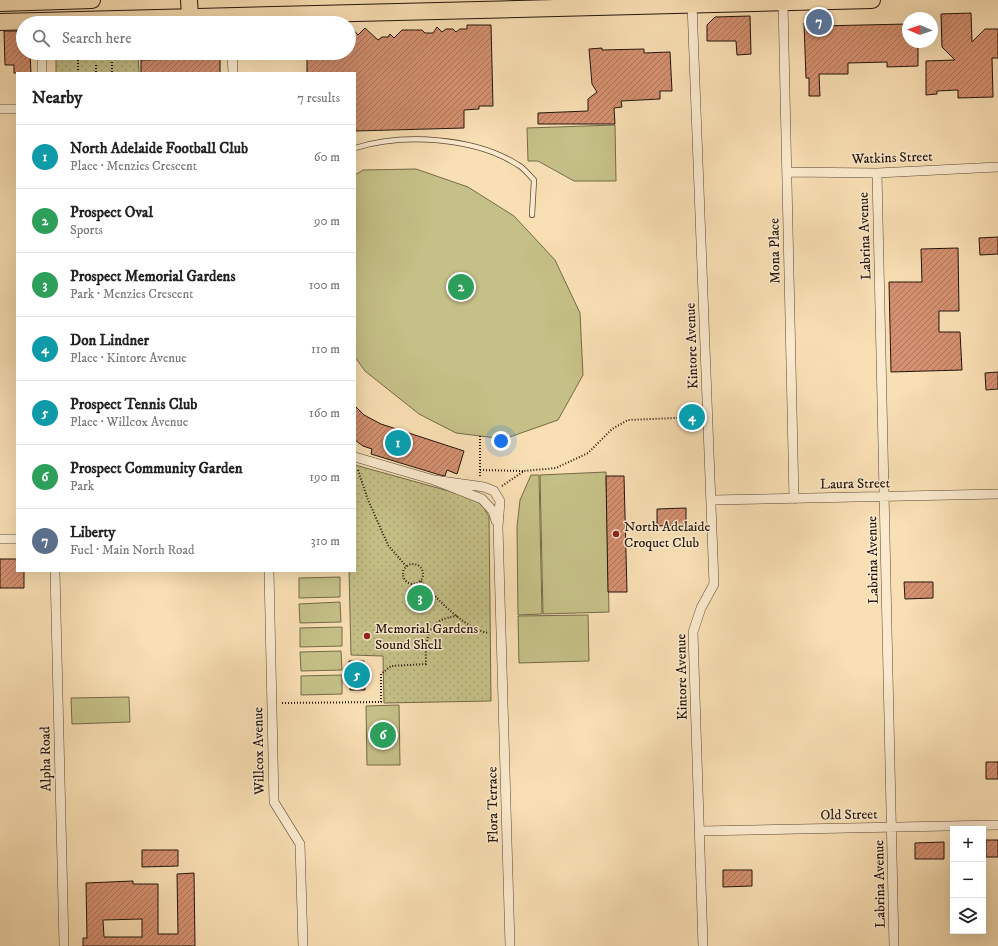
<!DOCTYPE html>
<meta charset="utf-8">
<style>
body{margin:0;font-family:"IM FELL DW Pica",serif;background:#f6f6f6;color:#222}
.controls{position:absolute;right:12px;bottom:12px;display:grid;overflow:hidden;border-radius:0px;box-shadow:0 4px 16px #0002}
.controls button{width:36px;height:36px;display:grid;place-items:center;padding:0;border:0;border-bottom:1px solid #e0e0e0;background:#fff;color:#222;font:20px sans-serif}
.compass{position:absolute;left:902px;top:12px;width:36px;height:36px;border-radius:50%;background:#fff;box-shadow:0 4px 16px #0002;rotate:272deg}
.you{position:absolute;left:501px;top:441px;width:14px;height:14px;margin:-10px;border:3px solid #fff;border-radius:50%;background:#1a73e8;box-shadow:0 0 0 6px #1a73e833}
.badge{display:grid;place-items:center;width:26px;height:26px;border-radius:50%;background:#0f766e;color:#fff;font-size:13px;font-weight:700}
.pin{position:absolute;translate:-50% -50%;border:2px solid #fff;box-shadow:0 1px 4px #0006}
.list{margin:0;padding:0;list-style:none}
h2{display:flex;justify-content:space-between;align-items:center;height:52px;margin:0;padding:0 16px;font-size:17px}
h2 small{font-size:13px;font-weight:400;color:#767676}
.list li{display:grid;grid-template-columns:26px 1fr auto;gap:12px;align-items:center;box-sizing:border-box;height:64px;padding:0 16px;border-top:1px solid #e0e0e0}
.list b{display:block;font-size:15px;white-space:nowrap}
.list p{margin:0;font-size:13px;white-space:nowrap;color:#767676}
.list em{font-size:13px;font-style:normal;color:#767676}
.icon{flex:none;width:22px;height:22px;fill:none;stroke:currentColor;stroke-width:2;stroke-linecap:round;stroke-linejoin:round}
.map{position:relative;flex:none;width:998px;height:946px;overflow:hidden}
.search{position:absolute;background:#fff;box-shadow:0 4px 16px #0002;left:16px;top:16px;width:340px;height:44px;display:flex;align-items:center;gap:10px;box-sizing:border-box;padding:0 14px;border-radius:22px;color:#767676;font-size:15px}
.panel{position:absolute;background:#fff;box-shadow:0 4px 16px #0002;left:16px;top:72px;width:340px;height:500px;border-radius:0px}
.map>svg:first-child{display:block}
.park{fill:url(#park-dots);stroke:#746a48}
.garden{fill:#c5c087;stroke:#746a48}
.building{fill:url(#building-hatch);stroke:#231509;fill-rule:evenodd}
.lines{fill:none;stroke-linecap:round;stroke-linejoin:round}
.lane-casing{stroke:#584834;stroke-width:6}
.street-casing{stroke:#584834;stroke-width:10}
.highway-casing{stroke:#231509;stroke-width:18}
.path{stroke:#231509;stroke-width:2;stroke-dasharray:1 2;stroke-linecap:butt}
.lane{stroke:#fbeace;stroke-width:4.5}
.street{stroke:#fbeace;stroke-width:9}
.highway{stroke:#f9dfb4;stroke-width:16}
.poi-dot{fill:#8f2418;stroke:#fbeace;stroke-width:1.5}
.labels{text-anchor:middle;stroke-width:3;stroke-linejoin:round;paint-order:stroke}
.street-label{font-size:14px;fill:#231509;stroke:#fbeace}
.poi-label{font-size:14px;fill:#231509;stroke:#fbeace;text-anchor:start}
</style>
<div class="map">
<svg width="998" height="946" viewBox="0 0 998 946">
<defs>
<pattern id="park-dots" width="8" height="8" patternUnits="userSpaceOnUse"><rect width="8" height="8" fill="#c5c087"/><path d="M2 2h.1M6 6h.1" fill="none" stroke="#a9a473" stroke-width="1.8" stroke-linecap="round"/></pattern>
<pattern id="building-hatch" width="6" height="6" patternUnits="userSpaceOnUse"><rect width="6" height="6" fill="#d49070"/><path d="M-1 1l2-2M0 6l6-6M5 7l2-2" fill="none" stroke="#ac745a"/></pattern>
</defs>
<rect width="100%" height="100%" fill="#f9dfb4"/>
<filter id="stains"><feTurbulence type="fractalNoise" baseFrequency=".005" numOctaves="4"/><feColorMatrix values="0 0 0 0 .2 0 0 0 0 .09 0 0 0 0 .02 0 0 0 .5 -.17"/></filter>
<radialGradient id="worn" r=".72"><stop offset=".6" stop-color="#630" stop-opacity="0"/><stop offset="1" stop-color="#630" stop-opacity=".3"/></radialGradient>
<!-- park -->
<path class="park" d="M56,53H138L139,73H56Z
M355,465L474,498L483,506L489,517L491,701L384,703L383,656L351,655L349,571H355Z"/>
<!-- garden -->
<path class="garden" d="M615,125L616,181H574L538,161H528L527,128Z
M416,169L468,187L514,216L555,260L580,313L583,375L558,420L504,439L456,433L419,414L365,371L355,357V175L363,170Z
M606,472L609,612L543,614L540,475Z
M531,475H539L542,614L518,615L517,527L520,500Z
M340,577V597L299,598V578Z
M340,602L341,622L300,623L299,604Z
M588,615L589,661L519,663L518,616Z
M342,627V646L300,647V628Z
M341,651L342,670L301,671L300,652Z
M342,675V694L301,695V676Z
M129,697L130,722L72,724L71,698Z
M399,705L400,765H367L366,706Z"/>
<!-- building -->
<path class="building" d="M971,13L972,42L985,29H998V58H992L993,97L958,98V90L937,91V94L926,95V61L955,60L942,47L941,14Z
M750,16L751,54L737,55L736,41H707V25L715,17Z
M804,23H818V26L908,24V42H918V66L887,67V62L848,63V74H819L820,96H809V78H806Z
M349,25L358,35L365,28L378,40L382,37H388L390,34L394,38L402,30H422L425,33H433L437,27L442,32L446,29H453L456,32L460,29H467V25H491L493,106H479V109L464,110V128L355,131V73H307V53H349Z
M4,31H23V53H30L31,73H14V65H5Z
M602,48V50L644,49V53L670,52L672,91H660V99L621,101L622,107L614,108L615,124H538V113L588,111V99L597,92L592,84L589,49Z
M220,58V73H141V60Z
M998,237V254L980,255L979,238Z
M958,248L959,311H939V332H960L962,370L891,372L889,282H922L921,249Z
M998,372V389L986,390L985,373Z
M355,406L364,415L381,424L464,451L457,474L447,470L445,476L440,475L371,454L372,449L363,446L355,440Z
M606,476H624L627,592H608Z
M686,508V525L657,526V509Z
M0,559H17V571H24V588H0Z
M904,582H933V598L905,599Z
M349,661H364L365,690H350Z
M986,762H998V779H986Z
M986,840H998V857H986Z
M944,842V859H915V843Z
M142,850H178V866L142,867Z
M723,870H752V886L723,887Z
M194,873L195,946H83V938H87L86,883L133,881V884H158V934H178L177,874ZM142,919V937H104L103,920Z"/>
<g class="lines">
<!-- lane casing -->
<g class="lane-casing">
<path id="lane" d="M355,148C403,133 475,137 518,165C524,168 529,175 534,180L532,215"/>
</g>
<!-- street casing -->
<g class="street-casing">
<path id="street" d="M783,2L794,499
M692,4L714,584L701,608L693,632L703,946
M232,53L233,73
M42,73V53
M0,109H17
M787,172L877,173L998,167
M877,173L894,946
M355,457L434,480L482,499L493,511L496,521
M434,480L484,487L494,491L500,501L498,527L510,946
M712,500L998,494
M0,539H17
M55,571L64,946
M269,571L274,802L300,844L303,946
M700,831L998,825"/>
</g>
<!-- highway casing -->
<g class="highway-casing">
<path id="highway" d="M189,0L190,17
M0,3L92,0
M0,22L872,0"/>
</g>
<!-- path -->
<path class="path" d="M95,53V59
M112,53V73
M96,65V73
M78,73V53
M480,436V478
M358,470L368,500L388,545L406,566
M480,470L523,471
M502,486L524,471L556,468L588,453L612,429L628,420L699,417
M403 574a10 10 0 1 1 20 0a10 10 0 1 1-20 0Z
M421,581C437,599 464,628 488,633
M282,703L381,702V674L391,666L426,664C425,638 427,618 459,616"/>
<!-- lane -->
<use href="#lane" class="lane"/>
<!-- street -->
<use href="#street" class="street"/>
<!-- highway -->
<use href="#highway" class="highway"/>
</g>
<!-- markers -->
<g class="poi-dot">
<circle cx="616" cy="534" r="4"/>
<circle cx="367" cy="636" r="4"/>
</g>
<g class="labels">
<!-- street labels -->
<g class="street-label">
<text transform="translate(892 157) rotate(-2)" y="5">Watkins Street</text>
<text transform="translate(864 236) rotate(-92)" y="5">Labrina Avenue</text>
<text transform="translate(774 251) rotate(-91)" y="5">Mona Place</text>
<text transform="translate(691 346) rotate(-92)" y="5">Kintore Avenue</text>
<text transform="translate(855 483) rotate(-1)" y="5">Laura Street</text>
<text transform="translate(872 560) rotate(-91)" y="5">Labrina Avenue</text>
<text transform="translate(681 677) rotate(-91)" y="5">Kintore Avenue</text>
<text transform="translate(258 751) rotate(-91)" y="5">Willcox Avenue</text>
<text transform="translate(45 759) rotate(-91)" y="5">Alpha Road</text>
<text transform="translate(492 805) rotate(-91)" y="5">Flora Terrace</text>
<text transform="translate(849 814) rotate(-1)" y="5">Old Street</text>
<text transform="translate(879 884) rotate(-91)" y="5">Labrina Avenue</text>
</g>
<!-- poi labels -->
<g class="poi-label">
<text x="624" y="531">North Adelaide<tspan x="624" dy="16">Croquet Club</tspan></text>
<text x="375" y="633">Memorial Gardens<tspan x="375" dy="16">Sound Shell</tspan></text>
</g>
</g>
<rect width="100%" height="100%" filter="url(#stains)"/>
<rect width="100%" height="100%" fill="url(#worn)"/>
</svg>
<div class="controls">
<button>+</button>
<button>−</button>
<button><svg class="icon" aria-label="layers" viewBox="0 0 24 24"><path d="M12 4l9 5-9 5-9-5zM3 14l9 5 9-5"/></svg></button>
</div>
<svg class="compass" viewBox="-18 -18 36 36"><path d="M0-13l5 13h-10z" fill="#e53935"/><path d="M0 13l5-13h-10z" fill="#767676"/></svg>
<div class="you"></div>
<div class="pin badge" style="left:398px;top:443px;background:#0f9aa8">1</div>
<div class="pin badge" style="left:461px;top:287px;background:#2e9e5b">2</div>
<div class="pin badge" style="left:420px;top:598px;background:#2e9e5b">3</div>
<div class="pin badge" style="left:692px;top:417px;background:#0f9aa8">4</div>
<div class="pin badge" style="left:357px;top:675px;background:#0f9aa8">5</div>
<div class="pin badge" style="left:383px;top:735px;background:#2e9e5b">6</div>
<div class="pin badge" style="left:819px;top:22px;background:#5c6f8a">7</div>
<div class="search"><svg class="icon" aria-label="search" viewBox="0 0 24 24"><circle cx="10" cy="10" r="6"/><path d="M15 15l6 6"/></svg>Search here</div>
<section class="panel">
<h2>Nearby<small>7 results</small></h2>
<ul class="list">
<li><span class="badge" style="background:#0f9aa8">1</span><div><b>North Adelaide Football Club</b><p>Place · Menzies Crescent</p></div><em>60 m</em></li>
<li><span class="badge" style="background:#2e9e5b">2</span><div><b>Prospect Oval</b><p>Sports</p></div><em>90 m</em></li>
<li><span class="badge" style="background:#2e9e5b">3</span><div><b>Prospect Memorial Gardens</b><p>Park · Menzies Crescent</p></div><em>100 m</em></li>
<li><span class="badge" style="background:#0f9aa8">4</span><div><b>Don Lindner</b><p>Place · Kintore Avenue</p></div><em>110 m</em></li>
<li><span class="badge" style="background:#0f9aa8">5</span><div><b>Prospect Tennis Club</b><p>Place · Willcox Avenue</p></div><em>160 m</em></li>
<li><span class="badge" style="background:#2e9e5b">6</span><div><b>Prospect Community Garden</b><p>Park</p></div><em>190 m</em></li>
<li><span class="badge" style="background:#5c6f8a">7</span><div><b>Liberty</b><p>Fuel · Main North Road</p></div><em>310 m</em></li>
</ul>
</section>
</div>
